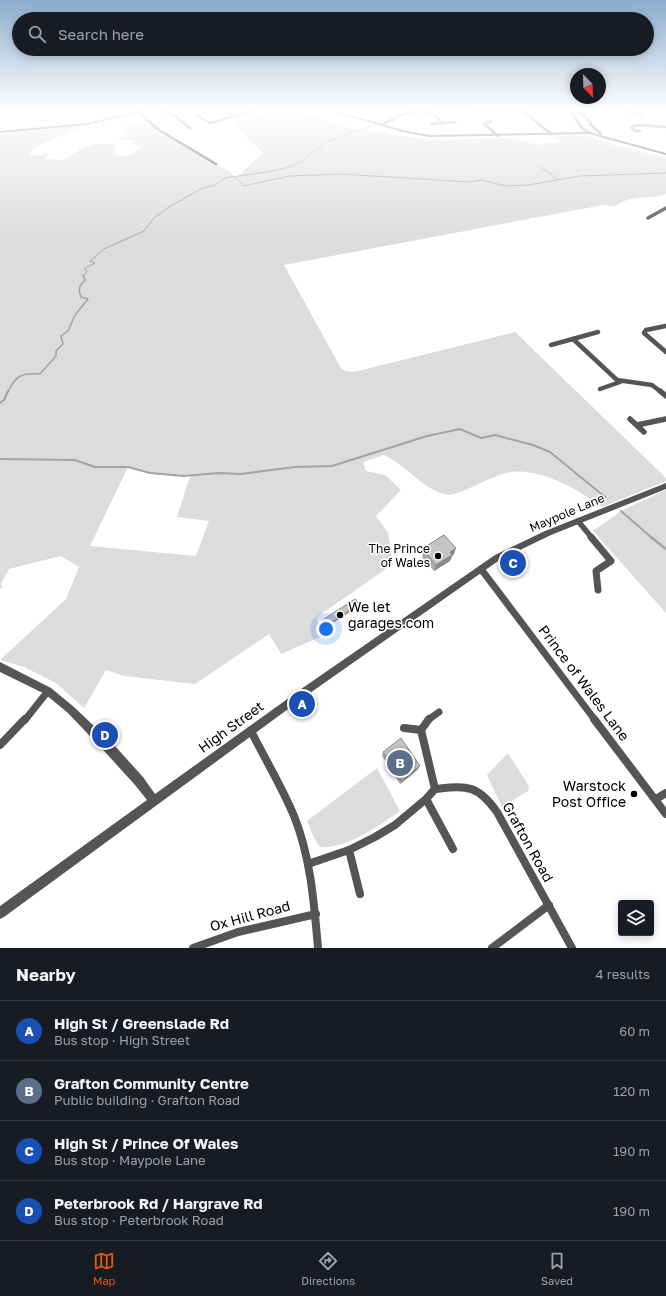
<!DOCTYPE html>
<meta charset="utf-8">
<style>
body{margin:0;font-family:"Golos Text",sans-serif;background:#242831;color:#f1f3f6}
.controls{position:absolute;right:12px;bottom:12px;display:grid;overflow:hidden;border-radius:4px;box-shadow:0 2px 10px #0003}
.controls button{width:36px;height:36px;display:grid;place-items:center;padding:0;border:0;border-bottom:1px solid #363941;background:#171b24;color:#f1f3f6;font:20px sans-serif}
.compass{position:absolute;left:570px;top:68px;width:36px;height:36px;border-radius:50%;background:#171b24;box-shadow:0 2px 10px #0003;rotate:157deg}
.you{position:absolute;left:326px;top:629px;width:14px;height:14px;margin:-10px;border:3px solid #fff;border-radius:50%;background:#1a73e8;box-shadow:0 0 0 6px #1a73e833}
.badge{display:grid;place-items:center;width:26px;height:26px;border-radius:50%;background:#ea580c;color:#fff;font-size:13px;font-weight:700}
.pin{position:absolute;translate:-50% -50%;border:2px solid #fff;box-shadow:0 1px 4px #0006}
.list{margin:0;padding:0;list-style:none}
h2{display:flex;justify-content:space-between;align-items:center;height:52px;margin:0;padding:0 16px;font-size:17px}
h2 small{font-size:13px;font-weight:400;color:#9ea1a6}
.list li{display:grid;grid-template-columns:26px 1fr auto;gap:12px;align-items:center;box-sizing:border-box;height:60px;padding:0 16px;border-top:1px solid #363941}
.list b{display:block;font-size:15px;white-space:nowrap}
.list p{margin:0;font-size:13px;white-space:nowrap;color:#9ea1a6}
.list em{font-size:13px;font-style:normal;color:#9ea1a6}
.icon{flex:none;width:22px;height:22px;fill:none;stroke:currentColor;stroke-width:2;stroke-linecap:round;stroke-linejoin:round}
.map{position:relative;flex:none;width:666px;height:948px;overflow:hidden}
.search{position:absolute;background:#171b24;box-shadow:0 2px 10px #0003;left:12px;right:12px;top:12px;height:44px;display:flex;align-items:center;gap:10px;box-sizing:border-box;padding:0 14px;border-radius:22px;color:#9ea1a6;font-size:15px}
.sheet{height:292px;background:#171b24}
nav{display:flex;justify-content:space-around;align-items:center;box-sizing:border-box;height:56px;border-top:1px solid #363941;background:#171b24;font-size:11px;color:#9ea1a6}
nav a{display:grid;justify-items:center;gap:2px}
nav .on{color:#ea580c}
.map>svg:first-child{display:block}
.green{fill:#dcdcdc;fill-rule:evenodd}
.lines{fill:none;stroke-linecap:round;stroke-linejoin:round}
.stream-far3{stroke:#a3a3a3;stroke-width:1}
.stream-far2{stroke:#a3a3a3;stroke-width:1.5}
.stream-far1{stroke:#a3a3a3;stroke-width:2}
.stream{stroke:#a3a3a3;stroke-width:2.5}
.minor-far5{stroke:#555;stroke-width:2.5}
.minor-far4{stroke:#555;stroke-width:3.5}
.minor-far3{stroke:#555;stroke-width:4.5}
.minor-far2{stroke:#555;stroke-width:5.5}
.minor-far1{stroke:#555;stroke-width:7}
.minor{stroke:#555;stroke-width:8}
.tertiary{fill:#555;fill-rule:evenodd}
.wall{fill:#a9a9a9}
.shaded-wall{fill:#898989}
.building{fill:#c4c4c4;stroke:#898989}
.poi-dot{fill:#000;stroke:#fff;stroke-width:1.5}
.labels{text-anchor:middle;stroke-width:3;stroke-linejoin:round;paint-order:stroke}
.street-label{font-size:12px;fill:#000;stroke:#fff}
.poi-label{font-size:12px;fill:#000;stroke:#fff;text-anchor:end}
.near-poi-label{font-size:14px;fill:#000;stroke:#fff;text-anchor:start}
.near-street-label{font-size:14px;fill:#000;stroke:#fff}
</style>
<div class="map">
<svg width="666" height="948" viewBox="0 0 666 948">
<rect width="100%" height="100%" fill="#fff"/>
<!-- green -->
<path class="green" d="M283,110H290L351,128L430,140L510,138C523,140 533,145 545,145V143H559L553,136L586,135L597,140L666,158V194C650,200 630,194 616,206L603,205L284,265L342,370L354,372L515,332L666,478V481L602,507C578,489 537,465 506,473C498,475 490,479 483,482C476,485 456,495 449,495C423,491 407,465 384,455L363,462L366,471L385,475L401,490L376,516L388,533L393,564L317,617L320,637L281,654L269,634L195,684L124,676L106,670L84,708L56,683L24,667L0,660L66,599L79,567L61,556L9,569L1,583L2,588L0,589V134L79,126L77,129C72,131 36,146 34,148C32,151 31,154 29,156L49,154L45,159L63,160L83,148L95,144H114L115,155L127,156L143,147L132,144L136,140H117L128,134L122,127L150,122L156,130L230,172L236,178L263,153L233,123ZM128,467L150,473L190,476L177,517L209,521L196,556L90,546Z
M666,490V613L593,531L621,511Z
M507,754L509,755L529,786L528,791L502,807L487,775Z
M377,768L400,811C380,825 345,850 320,847L315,840L307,821Z"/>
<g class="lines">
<!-- stream-far3 -->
<path class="stream-far3" d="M379,123L405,110
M541,167L557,179
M232,177C248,174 300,170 307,156L331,140L374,125
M235,177L244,186L289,176L342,174L470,182L481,180L506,186L528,185L580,176L666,173
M84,276L87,271L84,269L95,263L90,261L104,249L144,231L154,218L169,207L203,188L215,185L225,178L231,177"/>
<!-- stream-far2 -->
<path class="stream-far2" d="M8,392C16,375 21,373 40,374L56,356V351L63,344L61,336L68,331L75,315L88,299L81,297C78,289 79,286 85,280L83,275"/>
<!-- stream-far1 -->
<path class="stream-far1" d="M0,403L4,400L8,391
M0,459L75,460L95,467H128L150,473L184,476L218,473L241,474L295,467L332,466L427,436L460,429L481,438L495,435L533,445L550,452L605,497
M621,511L652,538"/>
<!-- stream -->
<path class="stream" d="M651,537L666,549"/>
<!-- minor-far5 -->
<path class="minor-far5" d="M136,110L159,130L216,164
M163,110L175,116L190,128
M230,110L227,112L234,116
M468,110L524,111
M522,110L551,134
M625,110L643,115
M580,113L591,122L590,124L601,134
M194,114L210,123L257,110
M572,115L590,110
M491,121L484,124L498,136
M431,124L456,122
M382,125C396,117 416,106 433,114C436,116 439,120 442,123
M640,131H635L631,127L638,125L666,127"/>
<!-- minor-far4 -->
<path class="minor-far4" d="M648,218L666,208"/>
<!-- minor-far3 -->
<path class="minor-far3" d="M666,326L646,330L644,333L666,352
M573,339L617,380L652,385L661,392
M551,345L598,332
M600,389L620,382"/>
<!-- minor-far2 -->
<path class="minor-far2" d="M660,391L666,396
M630,419L644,432
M637,425L666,419
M578,521L592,538"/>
<!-- minor-far1 -->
<path class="minor-far1" d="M591,537L611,561L596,571L598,590
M481,569L595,720
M25,720L48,691
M428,720L439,712"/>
<!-- minor -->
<path class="minor" d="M429,719L421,730L435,789
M594,719L666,814
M404,728L421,730
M251,731C265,759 282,787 294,816C311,858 314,904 318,948
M0,745L25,719
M426,799L453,849
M656,799L666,793
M349,850L360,894
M308,864L349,850L375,837L395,825L426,799L435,789C467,786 477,784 497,812L572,948
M193,948L238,932L316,914
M492,948L549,905"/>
<!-- tertiary -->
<path class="tertiary" d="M144,110H150L87,125L0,133V131L87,123Z
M328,110H333L403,130L429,135L586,132L582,130L567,110H571L584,128L593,133L666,153V155L589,134L429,137L402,132Z
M666,483V489L551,535L501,559L310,693L4,917L0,919V906L147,800L135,785L106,753L68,713L45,694L0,672V662L51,688L74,707L114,745L143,777L155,794L304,687L495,555L545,531Z"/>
</g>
<!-- wall -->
<path class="wall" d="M428,545L454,554L452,556L450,561L434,571L422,557L424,551L427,549Z
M383,752L418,769L400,784L382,756Z"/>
<!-- shaded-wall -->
<path class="shaded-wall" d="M456,548L454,554L452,556L450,561L434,571L436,565L450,552Z
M359,604V606L325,628V627Z
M420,766L418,769L400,784L402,781Z"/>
<!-- building -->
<path class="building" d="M444,535L456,548L450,552L452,555L436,565L424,551L430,547L428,545Z
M355,599L359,604L325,627L321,621Z
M401,738L420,766L402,781L383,752Z"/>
<!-- sky -->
<linearGradient id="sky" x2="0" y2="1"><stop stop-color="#8cadcc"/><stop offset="0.45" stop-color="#fff"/><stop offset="1" stop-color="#fff" stop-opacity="0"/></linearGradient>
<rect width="666" height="243" fill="url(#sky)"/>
<!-- markers -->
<g class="poi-dot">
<circle cx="438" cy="556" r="4"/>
<circle cx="340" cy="615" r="4"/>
<circle cx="634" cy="794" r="4"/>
</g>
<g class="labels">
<!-- street labels -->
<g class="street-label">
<text transform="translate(567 513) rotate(-23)" y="4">Maypole Lane</text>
</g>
<!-- poi labels -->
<g class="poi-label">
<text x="430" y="553">The Prince<tspan x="430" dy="14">of Wales</tspan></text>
</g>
<!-- near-poi labels -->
<g class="near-poi-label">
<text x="348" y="612">We let<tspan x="348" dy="16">garages.com</tspan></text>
<text x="626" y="791" text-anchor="end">Warstock<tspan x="626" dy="16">Post Office</tspan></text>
</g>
<!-- near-street labels -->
<g class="near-street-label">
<text transform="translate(584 683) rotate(53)" y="5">Prince of Wales Lane</text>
<text transform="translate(231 727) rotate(-36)" y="5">High Street</text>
<text transform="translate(528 842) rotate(61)" y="5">Grafton Road</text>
<text transform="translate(250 916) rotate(-15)" y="5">Ox Hill Road</text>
</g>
</g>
</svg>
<div class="controls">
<button><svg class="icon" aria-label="layers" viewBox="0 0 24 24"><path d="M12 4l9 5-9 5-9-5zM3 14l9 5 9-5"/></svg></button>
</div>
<svg class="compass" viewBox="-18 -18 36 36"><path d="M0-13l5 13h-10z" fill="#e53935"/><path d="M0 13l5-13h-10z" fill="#9ea1a6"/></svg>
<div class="you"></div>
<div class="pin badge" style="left:302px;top:704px;background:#1a4fb4">A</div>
<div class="pin badge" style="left:400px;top:763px;background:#5c6f8a">B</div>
<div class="pin badge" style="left:513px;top:563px;background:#1a4fb4">C</div>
<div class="pin badge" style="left:105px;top:735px;background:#1a4fb4">D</div>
<div class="search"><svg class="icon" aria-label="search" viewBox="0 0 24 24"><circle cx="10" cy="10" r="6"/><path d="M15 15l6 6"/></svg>Search here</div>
</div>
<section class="sheet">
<h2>Nearby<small>4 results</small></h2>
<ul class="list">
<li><span class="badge" style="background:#1a4fb4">A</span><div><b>High St / Greenslade Rd</b><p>Bus stop · High Street</p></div><em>60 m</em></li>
<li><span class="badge" style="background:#5c6f8a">B</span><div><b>Grafton Community Centre</b><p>Public building · Grafton Road</p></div><em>120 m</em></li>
<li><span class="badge" style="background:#1a4fb4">C</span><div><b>High St / Prince Of Wales</b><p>Bus stop · Maypole Lane</p></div><em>190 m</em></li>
<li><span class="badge" style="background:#1a4fb4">D</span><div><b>Peterbrook Rd / Hargrave Rd</b><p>Bus stop · Peterbrook Road</p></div><em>190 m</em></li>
</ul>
</section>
<nav>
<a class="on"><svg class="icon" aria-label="map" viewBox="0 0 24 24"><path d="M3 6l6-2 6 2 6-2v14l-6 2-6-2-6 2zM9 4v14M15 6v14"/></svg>Map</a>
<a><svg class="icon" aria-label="directions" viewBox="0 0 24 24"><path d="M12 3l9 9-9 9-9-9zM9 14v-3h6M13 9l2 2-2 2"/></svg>Directions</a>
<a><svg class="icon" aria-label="saved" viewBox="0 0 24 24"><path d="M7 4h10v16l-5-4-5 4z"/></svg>Saved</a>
</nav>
